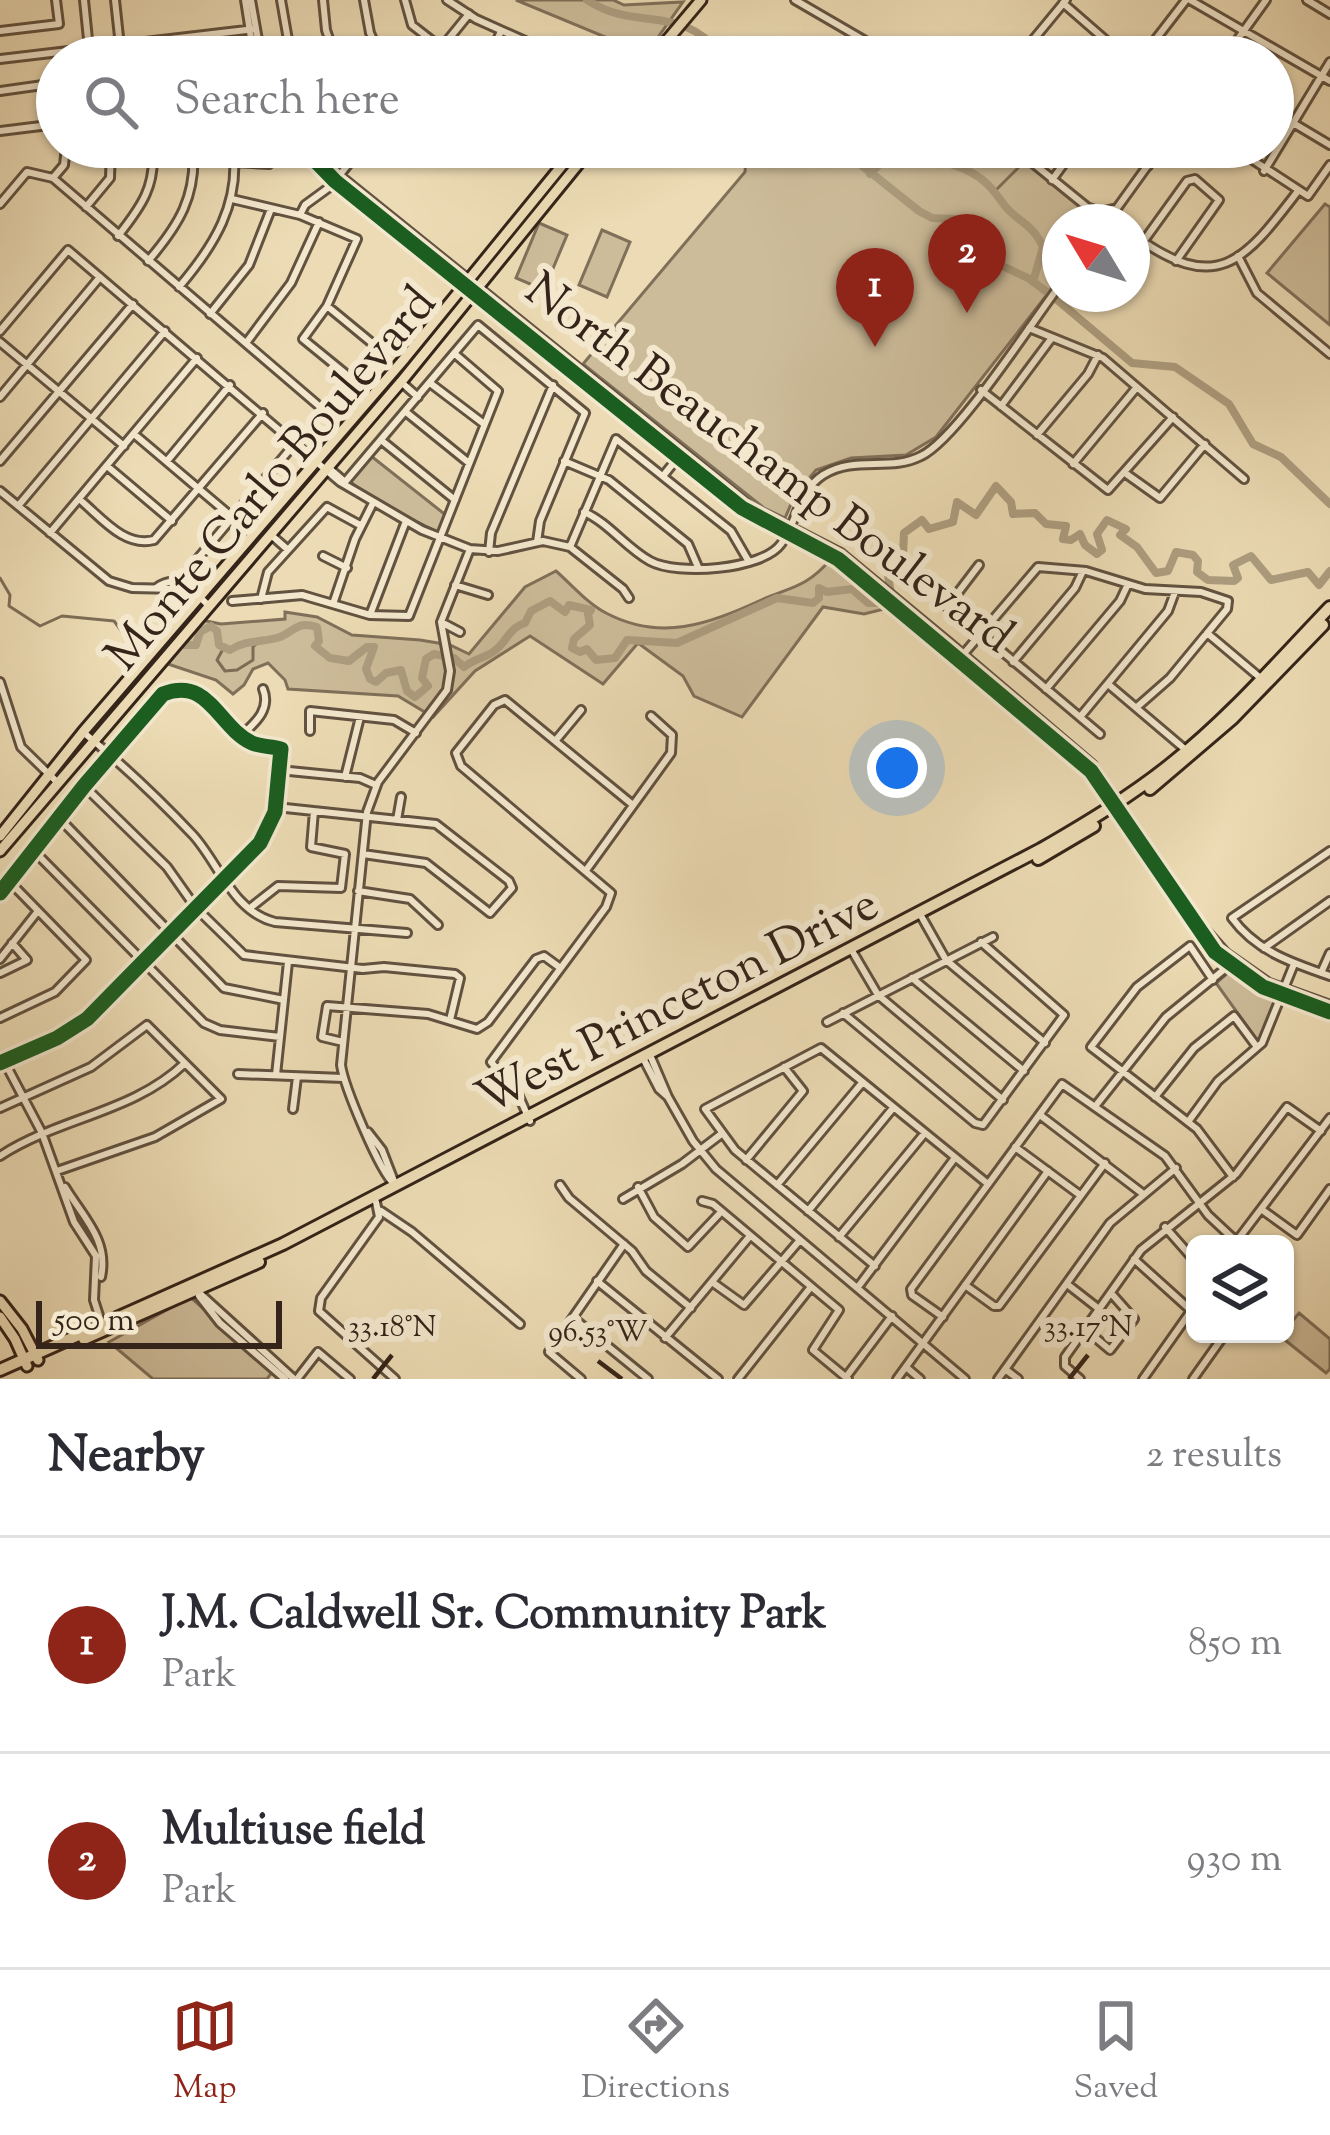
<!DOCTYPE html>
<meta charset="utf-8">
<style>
body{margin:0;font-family:"Sorts Mill Goudy",serif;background:#f7f7f7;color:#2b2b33}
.controls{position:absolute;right:36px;bottom:36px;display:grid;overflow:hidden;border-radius:18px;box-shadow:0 3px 9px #0004}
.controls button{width:108px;height:108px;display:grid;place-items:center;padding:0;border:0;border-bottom:3px solid #e1e1e2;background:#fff;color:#2b2b33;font:60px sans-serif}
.compass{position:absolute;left:1042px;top:204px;width:108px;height:108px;border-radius:50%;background:#fff;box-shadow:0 3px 9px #0004;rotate:308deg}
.scale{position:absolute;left:36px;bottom:30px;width:246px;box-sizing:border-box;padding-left:12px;border:6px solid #342419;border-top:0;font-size:33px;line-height:42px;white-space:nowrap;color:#342419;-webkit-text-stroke:9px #f3e8ce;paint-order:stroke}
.you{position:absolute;left:897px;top:768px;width:42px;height:42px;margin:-30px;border:9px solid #fff;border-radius:50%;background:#1a73e8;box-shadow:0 0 0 18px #1a73e833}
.badge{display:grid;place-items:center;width:78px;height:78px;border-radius:50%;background:#8f2418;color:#fff;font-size:39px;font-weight:700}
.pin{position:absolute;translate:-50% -99px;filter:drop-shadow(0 3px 6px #0008)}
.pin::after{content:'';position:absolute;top:63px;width:42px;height:36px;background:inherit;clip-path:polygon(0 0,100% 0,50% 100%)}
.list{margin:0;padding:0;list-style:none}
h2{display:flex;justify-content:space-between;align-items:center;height:156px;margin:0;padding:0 48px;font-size:51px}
h2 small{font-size:39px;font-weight:400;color:#7c7c81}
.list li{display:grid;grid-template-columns:78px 1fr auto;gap:36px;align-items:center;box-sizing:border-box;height:216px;padding:0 48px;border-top:3px solid #e1e1e2}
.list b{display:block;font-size:45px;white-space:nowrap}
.list p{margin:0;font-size:39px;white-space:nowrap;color:#7c7c81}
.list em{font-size:39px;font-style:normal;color:#7c7c81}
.icon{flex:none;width:66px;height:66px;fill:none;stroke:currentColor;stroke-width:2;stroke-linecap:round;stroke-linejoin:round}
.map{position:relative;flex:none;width:1330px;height:1379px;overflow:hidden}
.search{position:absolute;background:#fff;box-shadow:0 3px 9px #0004;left:36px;right:36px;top:36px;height:132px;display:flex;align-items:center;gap:30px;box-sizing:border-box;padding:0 42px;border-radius:66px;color:#7c7c81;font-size:45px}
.sheet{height:588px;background:#fff}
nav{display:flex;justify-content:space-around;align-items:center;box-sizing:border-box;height:168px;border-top:3px solid #e1e1e2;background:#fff;font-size:33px;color:#7c7c81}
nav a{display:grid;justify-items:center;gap:6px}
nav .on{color:#8f2418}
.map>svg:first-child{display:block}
.green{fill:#cdbc9a;stroke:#80705a;stroke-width:3}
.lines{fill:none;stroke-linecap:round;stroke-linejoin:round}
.stream{stroke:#7d6d56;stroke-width:3}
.river{stroke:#ad9d7f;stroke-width:8}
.minor-casing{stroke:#625240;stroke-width:12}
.major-casing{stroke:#342419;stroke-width:15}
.highway-casing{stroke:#342419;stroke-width:16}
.minor{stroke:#f3e8ce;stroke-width:6}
.major{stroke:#ecdbb4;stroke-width:9}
.highway{stroke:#ecdbb4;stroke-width:10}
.cycleway-casing{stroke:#f3e8ce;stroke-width:22}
.cycleway{stroke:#1b5e20;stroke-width:15}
.ticks{fill:none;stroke:#342419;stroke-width:4.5}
.labels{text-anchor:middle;stroke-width:12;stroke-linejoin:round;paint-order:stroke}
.street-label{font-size:48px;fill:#342419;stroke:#f3e8ce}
.ticks-label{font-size:30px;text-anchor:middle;fill:#342419;stroke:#f3e8ce;stroke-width:12;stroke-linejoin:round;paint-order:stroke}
</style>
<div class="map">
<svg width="1330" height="1379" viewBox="0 0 1330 1379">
<rect width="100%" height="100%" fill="#ecdbb4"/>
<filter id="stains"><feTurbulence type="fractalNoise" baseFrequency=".00167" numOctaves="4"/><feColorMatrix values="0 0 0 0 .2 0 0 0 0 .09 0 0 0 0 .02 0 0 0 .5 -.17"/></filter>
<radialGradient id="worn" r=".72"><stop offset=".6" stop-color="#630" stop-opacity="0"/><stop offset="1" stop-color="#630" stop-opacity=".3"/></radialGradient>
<!-- green -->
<path class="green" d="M516,0H613L624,5L683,2L646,54Z
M727,147H1007L1099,222H1060V278L936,437L906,455L851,458L816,470L795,495L785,518L764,508L583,364L745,172L746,158L736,156Z
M1325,204L1330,207V325L1267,273Z
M539,223L567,235L544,290L516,278Z
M602,230L630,242L607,297L579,285Z
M371,456L447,516L440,533L378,503L349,481Z
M830,560L888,608L864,614L823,607L742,717L694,696L683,676L638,643L603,684L530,636L475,671L433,717L398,696L288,689L285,680L268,663L253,669L244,685L233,694L216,680L162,662L201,620L221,624L285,619V612L317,617L352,635L420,640L450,645L469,654L525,587L556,571C572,585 588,604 606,613C661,642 708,624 759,601C790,587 806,588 830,560Z
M1231,970L1284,1000L1262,1047L1216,983Z
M190,1297L273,1371L267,1379H153L109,1342Z
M1299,1313L1330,1339V1369L1326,1373L1280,1336Z"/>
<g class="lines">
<!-- stream -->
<path class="stream" d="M1085,57L1095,43
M1030,155L1031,147
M996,190L1025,161
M0,578L10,595L9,606L40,626L62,616L114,621L129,641L159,640L161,630L179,610L177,594
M223,649L217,660L225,671L237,670L253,660V647L262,638"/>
<!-- river -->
<path class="river" d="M587,0C639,34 678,0 724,57
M805,147L855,160L919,211L932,218L956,219L994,262L1030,279L1048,293
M923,147C939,163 953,163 972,173C988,181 995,193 1005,206C1019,223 1032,223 1043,247L1033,282
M870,174L896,147
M1056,299L1132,363L1175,367L1229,404L1253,444L1281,457L1330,504
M179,645H196L200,632L211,626L217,631L219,645L230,650C247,639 262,643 280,637C296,630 297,621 317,627L319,641L315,646L330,658L349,661L367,647H374L366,669L370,679L376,682L386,673L401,670L407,691L415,697L428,686L422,678L426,659L434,654L454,658L464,667C474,659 484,658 493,652C507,643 508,628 525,623L531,611L550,601L565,612L569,605L591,610L588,614L590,625L574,639L572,648L580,652L587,649L596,660L615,658L627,640L677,643L777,598L813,603L819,598V588L827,592L852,589L868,603H877L891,593L885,558L903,555L904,533L922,520L929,529L953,522L957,502L976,515L996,486L1011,502L1013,514L1035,513L1046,524L1066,526L1063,539L1071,540L1080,534L1085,545L1097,554L1102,550L1097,534L1107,520L1126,529L1120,535L1137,547L1156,573L1168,571L1176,552L1193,555L1198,561L1197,572L1208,580L1234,581L1238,578L1233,565L1251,556L1271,580L1308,572L1319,585L1330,571"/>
<!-- minor casing -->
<g class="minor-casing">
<path id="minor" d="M84,0L89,49
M115,0L120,46
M245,0L254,57
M251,0L261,57
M281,0L291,57
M323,0L326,30L335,57
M364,0L370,33L381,57
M405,0L412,25L453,57
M447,0L476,19L561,57
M795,0L893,57
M1190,0L1330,81
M1307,0L1330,14
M1063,3L1125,57
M0,31L59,24L56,0
M171,39L173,57
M316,57L332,51
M434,57L469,14
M490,57L501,31
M1019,57L1066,0
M1142,57L1186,0
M1225,57L1266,0
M0,59L255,29
M0,91L57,83
M1273,111L1330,145
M0,131L57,124
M302,147L335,181L742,508L838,559L959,660L1091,771L1215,952L1263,987L1330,1012
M310,147L339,175L751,507L841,553L951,644L1092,764L1203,927L1226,953L1269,983L1330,1005
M1013,147L1087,207L1100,212L1113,209
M1124,147L1148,166
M1233,147L1308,196L1330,165
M235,162L269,164
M1264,171L1330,62
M53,178L64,165L66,147
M1052,180L1076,147
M232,199L300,215L357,239L327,306L303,339L352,379
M0,204L27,172L53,178L326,412L378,348L327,306
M86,207L110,178L111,147
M300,215L305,205L331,186L362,147
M1107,222L1161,147
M1132,234C1217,296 1243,263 1298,191
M118,236C141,207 157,185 152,147
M1143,242L1187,181L1195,179L1219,200L1176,261
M1238,256L1257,293L1330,354
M148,261C179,225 197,196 193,147
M179,287C214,246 241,203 233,147
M210,314L249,265L271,209
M1029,328L1103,358L1244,479
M0,331L68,250L340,482L422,530L470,549L498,551L543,541L570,547L623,589L629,598
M0,342L124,446
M246,343L291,283L319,222
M401,382L418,397
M430,383L484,424
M981,390L1108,490L1173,417
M0,397L100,277
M1001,406L1051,339
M406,412L469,463
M134,434L232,517
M1037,435L1088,374L1098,355
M381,440L455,500
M0,461L133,304
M167,461L230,385
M564,461L609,480L688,544L698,567
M1073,464L1137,387
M107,466L172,521
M330,469L345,482
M1125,473L1160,498L1205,444
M663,476L680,455
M345,482L478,325L585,413L540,521L537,542
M0,491L109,581L132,588L177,589L198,596
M79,499C101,517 124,548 154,540L263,413
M18,506L165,331
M584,512C609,523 626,548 650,561C677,576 762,570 781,544C798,521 797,492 823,475C855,455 890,472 921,456C957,439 1032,322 1060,285
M50,533L197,358
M270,534L287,549
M570,547L616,439L731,531L749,562
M489,552L491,533L553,385
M323,556L347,568
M921,583L1100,734
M455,585L488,595
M156,588C178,571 194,592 209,606
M180,588L189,569L297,441
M261,599L268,572L327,507L360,525
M232,601L302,595L370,615L409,616L498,391L455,354
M333,604L355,539L373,503
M947,607L979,565
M370,615L406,521
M441,622L460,632
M1207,633L1264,681
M961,657L1038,567L1086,571L1145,589L1201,592L1228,601L1227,609L1170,678L1137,707
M1013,662L1075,588L1083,571
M0,682L21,747L57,782
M1108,684L1187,751
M1046,689L1120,601L1128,584
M1080,717L1168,611L1175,592
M310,731V711L394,720L416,733
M83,732C122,764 158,798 193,835C218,862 233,912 275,922L407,933
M242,735C256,722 271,709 263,689
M556,740L581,710
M279,770L360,778L376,785
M345,777L360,717
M84,786L167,867L196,908L244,955L363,969L384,967L455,974L460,978L450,1020
M276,807L436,824L509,881L512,888L490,913L426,863L363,854
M58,817L224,988L284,1000
M397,820L401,797
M32,849L204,1023L220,1030L280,1037
M1330,851L1232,918C1256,951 1292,963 1330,976
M587,869L671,753L672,735L651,716
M358,891L410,899L438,925
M0,893L84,786L163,694C209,676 218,727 252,743C261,747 272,746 281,749L275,812L260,843L87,1019L57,1038L0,1063
M250,908L278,886L341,888L345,854L311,847L314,811
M920,914L946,960L1045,1043
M1264,948L1330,901
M851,949L878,995L1003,1100
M0,959L38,911
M0,973L27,960L12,943
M1321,973L1330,953
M912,978L1024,1071
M1213,980L1190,946L1137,987L1091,1047L1197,1129L1233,1177
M843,1013L975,1123L983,1125L1064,1015L981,942
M0,1018L55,992L86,960L9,881
M827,1022L993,937
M343,1042L322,1037L327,1006L428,1014L477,1029L488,1022L536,959L544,956L559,967
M643,1058L659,1089L668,1097L650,1055
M4,1061L42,1133L74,1222L96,1256L94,1300L103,1328
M238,1074L343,1078
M276,1075L288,962
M668,1097L693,1141L716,1169L965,1379
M1155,1097L1194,1048L1234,1016L1257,1047
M1097,1104L1166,1017L1232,963
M0,1108L91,1067L147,1025L221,1099L155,1137L57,1171
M293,1109L297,1077
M1040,1115L1142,1193
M530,1121L517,1092L491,1062L606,907L611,893L461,766L456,753L494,705L505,700L633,805
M1188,1122L1218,1081L1262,1043L1294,964
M368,1132L382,1150L394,1181
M1015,1147L1080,1195
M0,1156C60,1117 133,1113 185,1063
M746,1160L803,1091L784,1067
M395,1185C380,1173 344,1086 341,1065L367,812L378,782L447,690L450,671L441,622L470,549
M560,1185L569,1198L632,1251L646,1271L691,1308
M777,1185L862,1083
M65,1187C83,1217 109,1240 101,1277
M638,1187L654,1217L688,1247L721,1212
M623,1199L682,1164L720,1135
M702,1201L713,1204L839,1310L813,1350L848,1379
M376,1202L379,1217L321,1298L319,1311L395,1379
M1261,1209L1297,1235L1330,1189
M381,1211L412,1232L520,1324
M808,1211L893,1108
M1165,1227L1195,1261
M839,1237L924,1134
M1236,1242L1330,1118
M1134,1259L1195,1314
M875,1266L735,1150L705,1109L821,1048L988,1184
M597,1281L718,1379
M712,1282L744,1305L800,1240
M1067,1284L1099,1309
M965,1285L994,1306H999L1105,1163
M858,1287L954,1159
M195,1289L294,1379
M199,1296L220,1323L285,1379
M943,1317L912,1295L911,1289L1062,1084L1165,1156L1208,1215L1239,1244
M573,1318L648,1379
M1085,1329L1110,1350L1134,1319L1111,1293
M665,1338L750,1236
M906,1367L920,1379
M1005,1369L1018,1379
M846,1377L892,1316
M297,1379L318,1352L350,1379
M581,1379L549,1352L624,1244
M738,1379L810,1288
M897,1379L1048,1171
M998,1379L1110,1223L1176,1168
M1080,1379L1065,1366V1357L1141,1250L1236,1174L1287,1107L1321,1131
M1143,1379L1191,1311
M1193,1379L1225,1334"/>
</g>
<!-- major casing -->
<g class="major-casing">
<path id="major" d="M653,57L701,0
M0,836L83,732L405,358L577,147
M0,851L401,382L592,147
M0,1301L22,1329L38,1360
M0,1317L15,1339L27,1366"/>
</g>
<!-- highway casing -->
<g class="highway-casing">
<path id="highway" d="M1150,789L1232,719L1323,625
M1038,859L1094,826
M84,1339L259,1262
M0,1370L283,1244L1041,849C1086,823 1131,796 1172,763C1230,717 1279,660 1330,607"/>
</g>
<!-- minor -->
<use href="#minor" class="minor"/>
<!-- major -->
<use href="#major" class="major"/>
<!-- highway -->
<use href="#highway" class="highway"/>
<!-- cycleway casing -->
<g class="cycleway-casing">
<path id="cycleway" d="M302,147L335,181L742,508L838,559L959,660L1091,771L1215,952L1263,987L1330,1012
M0,893L84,786L163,694C209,676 218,727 252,743C261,747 272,746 281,749L275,812L260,843L87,1019L57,1038L0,1063"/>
</g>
<!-- cycleway -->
<use href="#cycleway" class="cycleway"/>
</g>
<!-- ticks -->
<path class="ticks" d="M598,1361L622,1379M373,1379L392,1355M1069,1379L1088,1355"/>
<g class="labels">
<!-- street labels -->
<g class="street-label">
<text transform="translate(771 461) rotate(37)" y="17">North Beauchamp Boulevard</text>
<text transform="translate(269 477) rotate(-50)" y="17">Monte Carlo Boulevard</text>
<text transform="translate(676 999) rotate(-27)" y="17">West Princeton Drive</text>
</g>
</g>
<g class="ticks-label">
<text x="392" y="1336">33.18°N</text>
<text x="1088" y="1336">33.17°N</text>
<text x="598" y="1341">96.53°W</text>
</g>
<rect width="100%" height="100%" filter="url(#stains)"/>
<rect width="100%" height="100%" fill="url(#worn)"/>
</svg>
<div class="controls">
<button><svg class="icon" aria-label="layers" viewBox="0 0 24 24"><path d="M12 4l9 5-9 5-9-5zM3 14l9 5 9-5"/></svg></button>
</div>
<svg class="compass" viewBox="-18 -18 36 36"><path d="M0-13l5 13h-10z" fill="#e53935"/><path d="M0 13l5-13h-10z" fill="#7c7c81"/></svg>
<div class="scale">500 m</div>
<div class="you"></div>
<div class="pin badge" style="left:875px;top:347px">1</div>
<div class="pin badge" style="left:967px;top:313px">2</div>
<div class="search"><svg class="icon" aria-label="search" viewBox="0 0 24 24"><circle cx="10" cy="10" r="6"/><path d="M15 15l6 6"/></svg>Search here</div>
</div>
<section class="sheet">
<h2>Nearby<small>2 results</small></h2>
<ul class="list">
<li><span class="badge">1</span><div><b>J.M. Caldwell Sr. Community Park</b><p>Park</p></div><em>850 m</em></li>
<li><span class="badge">2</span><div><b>Multiuse field</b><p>Park</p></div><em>930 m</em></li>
</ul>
</section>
<nav>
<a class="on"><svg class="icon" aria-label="map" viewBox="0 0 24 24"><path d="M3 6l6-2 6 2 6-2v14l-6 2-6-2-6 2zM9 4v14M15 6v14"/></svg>Map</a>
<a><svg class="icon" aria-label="directions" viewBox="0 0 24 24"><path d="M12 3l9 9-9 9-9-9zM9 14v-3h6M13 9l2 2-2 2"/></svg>Directions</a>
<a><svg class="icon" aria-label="saved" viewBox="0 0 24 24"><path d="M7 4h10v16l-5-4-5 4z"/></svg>Saved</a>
</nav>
